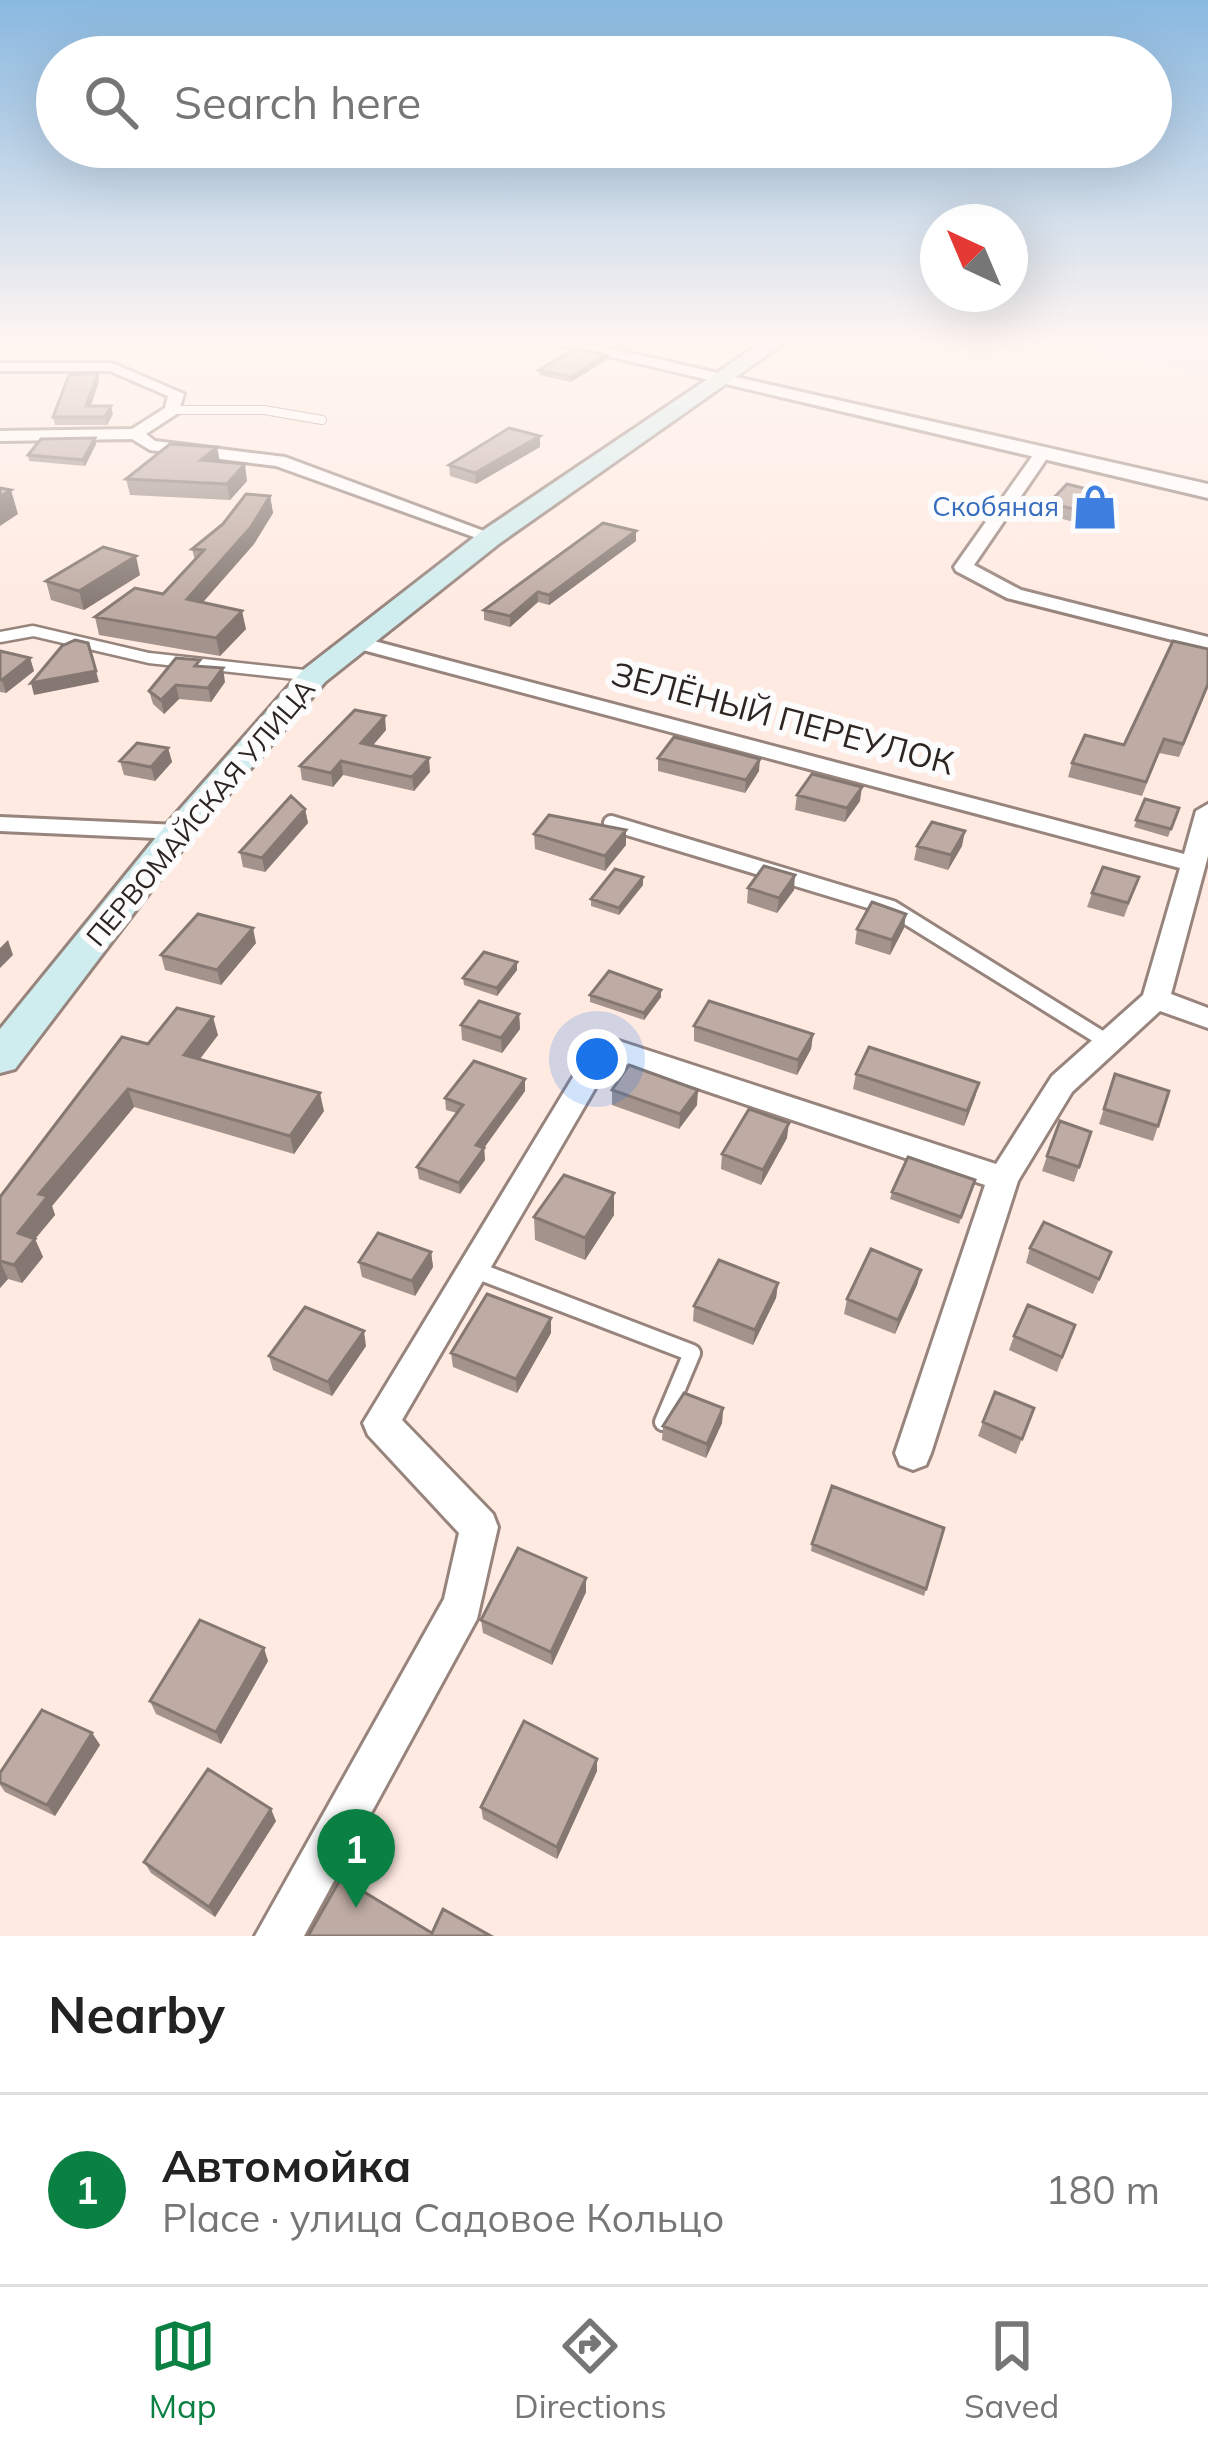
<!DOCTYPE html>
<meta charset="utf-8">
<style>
body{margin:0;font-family:Mulish,sans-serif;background:#f2f2f2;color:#222}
.compass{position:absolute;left:920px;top:204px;width:108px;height:108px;border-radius:50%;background:#fff;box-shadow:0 12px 48px #0002;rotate:316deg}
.you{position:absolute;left:597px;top:1059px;width:42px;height:42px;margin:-30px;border:9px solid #fff;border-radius:50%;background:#1a73e8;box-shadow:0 0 0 18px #1a73e833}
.badge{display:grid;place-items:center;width:78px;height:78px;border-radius:50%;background:#0b8043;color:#fff;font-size:39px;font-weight:700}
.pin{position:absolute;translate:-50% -99px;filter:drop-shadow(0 3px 6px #0008)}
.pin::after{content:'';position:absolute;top:63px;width:42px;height:36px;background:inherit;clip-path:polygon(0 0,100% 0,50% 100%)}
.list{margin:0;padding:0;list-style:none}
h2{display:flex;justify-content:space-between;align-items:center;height:156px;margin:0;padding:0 48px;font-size:51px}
h2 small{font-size:39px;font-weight:400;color:#767676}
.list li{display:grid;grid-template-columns:78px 1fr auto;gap:36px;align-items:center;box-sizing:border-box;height:192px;padding:0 48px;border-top:3px solid #e0e0e0}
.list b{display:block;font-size:45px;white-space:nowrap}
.list p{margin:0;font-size:39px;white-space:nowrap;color:#767676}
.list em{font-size:39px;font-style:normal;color:#767676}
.icon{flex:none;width:66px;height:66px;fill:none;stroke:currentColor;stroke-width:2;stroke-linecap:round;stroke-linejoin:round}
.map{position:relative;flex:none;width:1208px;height:1936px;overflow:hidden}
.search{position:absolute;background:#fff;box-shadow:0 12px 48px #0002;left:36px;right:36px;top:36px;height:132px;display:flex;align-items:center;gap:30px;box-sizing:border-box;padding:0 42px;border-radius:66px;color:#767676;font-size:45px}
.sheet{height:348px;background:#fff}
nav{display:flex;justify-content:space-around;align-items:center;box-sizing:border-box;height:168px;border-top:3px solid #e0e0e0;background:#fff;font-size:33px;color:#767676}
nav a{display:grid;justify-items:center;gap:6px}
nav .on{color:#0b8043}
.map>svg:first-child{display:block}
.industrial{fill:#f1dff0}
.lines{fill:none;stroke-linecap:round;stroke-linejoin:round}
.service-far3-casing{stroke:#97847d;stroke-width:10}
.service-far2-casing{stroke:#97847d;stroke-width:15}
.service-far1-casing{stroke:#97847d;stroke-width:20}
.service-casing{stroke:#97847d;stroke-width:22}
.minor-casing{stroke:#97847d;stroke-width:6}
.tertiary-casing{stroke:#97847d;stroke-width:6}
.secondary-casing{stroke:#97847d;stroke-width:6}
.service-far3{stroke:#fff;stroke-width:8}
.service-far2{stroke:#fff;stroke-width:10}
.service-far1{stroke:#fff;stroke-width:14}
.service{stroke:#fff;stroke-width:16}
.minor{fill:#fff;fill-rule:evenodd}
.tertiary{fill:#fff;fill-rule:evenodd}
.secondary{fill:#cfedee;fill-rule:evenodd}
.wall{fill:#a3938c}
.shaded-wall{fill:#857872}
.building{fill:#beaba3;stroke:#857872;stroke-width:3}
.labels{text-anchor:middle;stroke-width:12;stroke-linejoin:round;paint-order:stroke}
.far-shop-label{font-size:27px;fill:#366cbe;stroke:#fcfcfc;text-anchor:end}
.far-street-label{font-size:27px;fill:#2c2522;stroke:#fcfcfc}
.street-label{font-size:33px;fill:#2c2522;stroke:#fcfcfc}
</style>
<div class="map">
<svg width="1208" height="1936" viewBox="0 0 1208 1936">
<rect width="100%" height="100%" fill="#ffeae2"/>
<!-- industrial -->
<path class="industrial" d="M1102,341H1208V375L1090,352Z"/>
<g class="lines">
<!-- service-far3 casing -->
<g class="service-far3-casing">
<path id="service-far3" d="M172,410H264L322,420"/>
</g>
<!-- service-far2 casing -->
<g class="service-far2-casing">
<path id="service-far2" d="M0,637L33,631L149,658L314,676"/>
</g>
<!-- service-far1 casing -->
<g class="service-far1-casing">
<path id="service-far1" d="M611,823L892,908L1106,1041"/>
</g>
<!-- service casing -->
<g class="service-casing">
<path id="service" d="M473,1269L692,1353L663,1422"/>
</g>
<!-- minor casing -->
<g class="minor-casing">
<path id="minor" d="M0,363H112L184,394L178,413L146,434L155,441L285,457L500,537L485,541L276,466L150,450L132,439L0,441V431L132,429L165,408L168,396L110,371H0Z
M1038,448L1052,451L974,565L1021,590L1208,637V649L1007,598L956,571L954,567Z
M355,636L1184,854L1196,811L1208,804V856L1171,994L1208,1008V1028L1160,1011L1072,1092L1018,1181L931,1453L926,1465L913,1470L900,1465L895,1453L985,1185L620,1062L604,1073L402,1420L493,1514L498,1527L477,1619L304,1936H255L444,1599L459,1533L368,1435L363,1423L584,1059L616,1040L996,1164L1052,1076L1143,995L1180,868L348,646V638Z
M0,817L178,825L190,832L178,839L0,831Z"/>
</g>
<!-- tertiary casing -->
<g class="tertiary-casing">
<path id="tertiary" d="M544,341H577L1208,484V498Z"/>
</g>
<!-- secondary casing -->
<g class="secondary-casing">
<path id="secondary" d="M764,341H787L500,543L325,682L190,839L15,1069L0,1073V1029L166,825L303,670L482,531Z"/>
</g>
<!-- service-far3 -->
<use href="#service-far3" class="service-far3"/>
<!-- service-far2 -->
<use href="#service-far2" class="service-far2"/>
<!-- service-far1 -->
<use href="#service-far1" class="service-far1"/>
<!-- service -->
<use href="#service" class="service"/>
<!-- minor -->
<use href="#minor" class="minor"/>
<!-- tertiary -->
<use href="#tertiary" class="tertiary"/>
<!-- secondary -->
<use href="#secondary" class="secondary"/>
</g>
<!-- wall -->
<path class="wall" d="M598,341H637L626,348Z
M666,341H726L712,350Z
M606,360L571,382L539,375V370Z
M99,381L91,406L113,414L107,425H55L53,417Z
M95,438L96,444L85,466L29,461L28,455Z
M217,447L220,462L247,481L230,500L130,495L126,479Z
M540,447L476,484L450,476L449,465Z
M270,496L273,513L254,544L203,602L246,629L220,656L99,635L95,617L163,594L195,560L192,549Z
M1049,503L1112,508L1095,527L1046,515Z
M636,541L549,605L538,602L510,627L484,620V610Z
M140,575L84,610L51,600L46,581Z
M1208,649V687L1179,757L1159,753L1142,796L1068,777L1072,763L1124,745Z
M0,652L30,658L34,671L6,693L0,692Z
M201,666L225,682L211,702L179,699L164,714L153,704L149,691Z
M386,730L373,745L430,772L414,791L343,775L333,787L302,780L300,766Z
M168,748L172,762L155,781L124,775L120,761Z
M658,758L759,771L745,793L658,771Z
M797,795L860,801L845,822L795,810Z
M1145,799L1179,808L1168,837L1134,827Z
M305,809L308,823L265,872L243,867L240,852Z
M534,834L626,845L605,871L535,849Z
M917,846H962L948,870L914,860Z
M1139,877L1124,917L1087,907L1092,893Z
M643,885L619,915L591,906V899Z
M748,888L794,890L777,913L747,903Z
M904,928L890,955L855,944L857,929Z
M256,943L221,985L165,970L161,955Z
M517,962V970L497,996L464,985L463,978Z
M661,990V997L644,1020L590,1002V995Z
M519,1014L520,1029L502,1053L462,1040L461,1025Z
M694,1026L813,1034L811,1049L797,1075L694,1041Z
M218,1035L200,1059L324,1111L294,1154L134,1107L52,1206L55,1215L35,1239L43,1257L22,1283L8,1279L0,1288V1197L148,1044Z
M856,1074L979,1083L975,1097L964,1126L853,1089Z
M1115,1074L1158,1126L1153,1141L1099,1124Z
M525,1079V1091L484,1148L485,1160L460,1194L419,1179L417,1167L457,1113L446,1110L445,1098Z
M612,1090L697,1105L679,1129L612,1105Z
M1091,1132L1074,1182L1042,1171L1047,1156Z
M787,1138L761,1185L721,1169L722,1154Z
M975,1180L959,1224L890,1199L892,1192Z
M614,1215L585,1260L535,1240L534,1217Z
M1030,1248L1111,1252L1093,1294L1026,1263Z
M431,1252L433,1267L415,1296L362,1277L359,1262Z
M921,1270L917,1285L895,1334L844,1314L847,1299Z
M778,1283L776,1298L753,1345L693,1321L694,1306Z
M551,1318V1333L517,1393L453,1367L451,1353Z
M1075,1325L1057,1372L1009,1350L1014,1336Z
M366,1346L332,1396L273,1370L269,1356Z
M723,1408L722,1423L706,1458L662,1440L663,1426Z
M1034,1408L1016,1454L978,1436L983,1422Z
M944,1528L924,1596L811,1551L812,1544Z
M586,1578V1592L552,1665L483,1633L481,1620Z
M268,1661L221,1744L156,1714L150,1701Z
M92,1733L100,1745L55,1816L5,1792L0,1785V1773Z
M597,1771L557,1859L483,1819L481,1807Z
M276,1821L215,1917L151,1873L144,1862Z"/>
<!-- shaded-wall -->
<path class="shaded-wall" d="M713,341H726L712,350Z
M606,355V360L571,382V377Z
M98,373L99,381L88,414L86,406Z
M111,406L113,414L107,425L105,417Z
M540,436V447L476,484L475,473Z
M95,438L96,444L85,466L83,460Z
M217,447L220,463L201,460Z
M245,464L247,481L230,500L227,484Z
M11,490L18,514L0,526V497Z
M270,496L273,513L254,544L190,617L187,599Z
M1115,496L1112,508L1095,527L1098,515Z
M636,531V541L549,605V595Z
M136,556L140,575L84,610L79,591Z
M538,592V602L510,627V616Z
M242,611L246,629L220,656L216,638Z
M30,658L34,671L6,693L2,680Z
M223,668L225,682L211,702L208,688Z
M96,671L99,682L34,695L31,683Z
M176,685L179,699L164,714L161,700Z
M385,716L386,730L363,757L361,743Z
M168,748L172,762L155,781L151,767Z
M429,758L430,772L414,791L412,777Z
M760,759L759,771L745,793L746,780Z
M341,761L343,775L333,787L331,773Z
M862,787L860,801L845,822L847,808Z
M305,809L308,823L265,872L262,858Z
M626,830V845L605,871V856Z
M965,831L962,846L948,870L951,855Z
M795,875L794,890L777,913L779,898Z
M643,877V885L619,915V908Z
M906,914L904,928L890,955L892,940Z
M253,928L256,943L221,985L217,970Z
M8,940L13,955L0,968V948Z
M517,962V970L497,996V988Z
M661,990V997L644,1020V1013Z
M519,1014L520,1029L502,1053L501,1038Z
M213,1017L218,1035L189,1073L184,1055Z
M813,1034L811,1049L797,1075L798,1060Z
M525,1079V1091L484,1148L485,1160L460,1194L459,1183L476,1145Z
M979,1083L975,1097L964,1126L967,1111Z
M128,1089L134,1107L52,1206L55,1215L35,1239L43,1257L22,1283L14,1265L18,1233L39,1194Z
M698,1090L697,1105L679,1129L680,1114Z
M320,1093L324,1111L294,1154L290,1136Z
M789,1123L787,1138L761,1185L763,1170Z
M614,1193V1215L585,1260V1238Z
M431,1252L433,1267L415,1296L412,1281Z
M0,1261L8,1279L0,1288Z
M921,1270L917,1285L895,1334L898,1320Z
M778,1283L776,1298L753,1345L755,1330Z
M551,1318V1333L517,1393L516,1379Z
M364,1331L366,1346L332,1396L328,1382Z
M723,1408L722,1423L706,1458L707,1444Z
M586,1578V1592L552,1665L551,1652Z
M264,1648L268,1661L221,1744L216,1732Z
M92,1733L100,1745L55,1816L47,1805Z
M597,1759V1771L557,1859V1847Z
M271,1809L276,1821L215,1917L209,1907Z"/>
<!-- building -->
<path class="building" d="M577,348L606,355L571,377L539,370Z
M98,373L86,406H111L105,417H53L69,375Z
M509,428L540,436L475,473L449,465Z
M95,438L83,460L28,455L41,439Z
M170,444L217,447L201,460L245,464L227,484L126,479Z
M1067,484L1115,496L1098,515L1049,503Z
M0,488L11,490L0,497Z
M246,494L270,496L251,527L187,599L242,611L216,638L95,617L135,588L163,594L204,550L192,549L223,524Z
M603,523L636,531L549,595L538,592L510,616L484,610Z
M103,547L136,556L79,591L46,581Z
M75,640L88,643L96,671L31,683L62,646Z
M1173,641L1208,649V684L1183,744L1164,739L1146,782L1072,763L1085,735L1124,745Z
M0,651L30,658L2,680L0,679Z
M176,658L200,660L195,666L223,668L208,688L176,685L161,700L149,691Z
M355,710L385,716L361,743L429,758L412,777L341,761L331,773L300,766Z
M674,737L760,759L746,780L658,758Z
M137,743L168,748L151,767L120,761Z
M812,774L862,787L847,808L797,795Z
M291,796L305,809L262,858L240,852Z
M1145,799L1179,808L1171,829L1136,820Z
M549,815L626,830L605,856L534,834Z
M932,822L965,831L951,855L917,846Z
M764,866L795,875L779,898L748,888Z
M1103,867L1139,877L1128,903L1092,893Z
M615,869L643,877L619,908L591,899Z
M872,902L906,914L892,940L857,929Z
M198,914L253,928L217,970L161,955Z
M484,952L517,962L497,988L463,978Z
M609,971L661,990L644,1013L590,995Z
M479,1001L519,1014L501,1038L461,1025Z
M709,1001L813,1034L798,1060L694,1026Z
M177,1008L213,1017L184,1055L320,1093L290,1136L128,1089L39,1194L48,1196L18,1233L35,1239L14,1265L0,1261V1197L122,1037L148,1044Z
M869,1047L979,1083L967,1111L856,1074Z
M474,1061L525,1079L476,1145L484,1148L459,1183L417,1167L463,1105L445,1098Z
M629,1065L698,1090L680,1114L612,1090Z
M1115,1074L1169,1091L1158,1126L1104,1109Z
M749,1109L789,1123L763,1170L722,1154Z
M1060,1121L1091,1132L1079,1167L1047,1156Z
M908,1157L975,1180L961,1217L892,1192Z
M564,1175L614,1193L585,1238L534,1217Z
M1044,1222L1111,1252L1099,1279L1030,1248Z
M378,1233L431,1252L412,1281L359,1262Z
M871,1249L921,1270L898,1320L847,1299Z
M719,1260L778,1283L755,1330L694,1306Z
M487,1294L551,1318L516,1379L451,1353Z
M1028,1305L1075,1325L1062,1357L1014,1336Z
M305,1307L364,1331L328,1382L269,1356Z
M995,1392L1034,1408L1022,1439L983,1422Z
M684,1393L723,1408L707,1444L663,1426Z
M832,1486L944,1528L926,1589L812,1544Z
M518,1548L586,1578L551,1652L481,1620Z
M200,1620L264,1648L216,1732L150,1701Z
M42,1710L92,1733L47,1805L0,1782V1773Z
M524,1721L597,1759L557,1847L481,1807Z
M208,1769L271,1809L209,1907L144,1862Z
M341,1878L432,1933L443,1909L491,1936H308Z"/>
<!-- sky -->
<linearGradient id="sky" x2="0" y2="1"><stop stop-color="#89b8e0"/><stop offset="0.56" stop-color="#fff6f2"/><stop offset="1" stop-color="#fff6f2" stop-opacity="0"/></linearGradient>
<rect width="1208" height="612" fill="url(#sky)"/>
<!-- icons -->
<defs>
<g id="shop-bare" transform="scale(3.6)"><path d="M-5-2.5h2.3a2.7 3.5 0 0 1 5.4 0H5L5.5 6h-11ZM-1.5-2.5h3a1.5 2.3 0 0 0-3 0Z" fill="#3f7fe0" stroke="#fcfcfc" stroke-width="2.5" paint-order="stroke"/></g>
</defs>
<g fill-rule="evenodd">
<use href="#shop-bare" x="1095" y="507"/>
</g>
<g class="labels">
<!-- far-shop labels -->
<g class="far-shop-label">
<text x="1059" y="516">Скобяная</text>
</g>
<!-- far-street labels -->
<g class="far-street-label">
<text transform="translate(201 813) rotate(-50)" y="9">ПЕРВОМАЙСКАЯ УЛИЦА</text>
</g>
<!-- street labels -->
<g class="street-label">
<text transform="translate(783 718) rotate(15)" y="12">ЗЕЛЁНЫЙ ПЕРЕУЛОК</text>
</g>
</g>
</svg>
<svg class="compass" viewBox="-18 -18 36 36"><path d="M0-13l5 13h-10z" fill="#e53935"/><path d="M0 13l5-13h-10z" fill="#767676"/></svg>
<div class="you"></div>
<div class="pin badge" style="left:356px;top:1908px">1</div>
<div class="search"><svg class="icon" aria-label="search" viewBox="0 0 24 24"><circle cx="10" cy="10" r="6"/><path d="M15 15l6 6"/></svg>Search here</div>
</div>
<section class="sheet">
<h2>Nearby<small></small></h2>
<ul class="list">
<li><span class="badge">1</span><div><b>Автомойка</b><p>Place · улица Садовое Кольцо</p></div><em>180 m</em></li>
</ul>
</section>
<nav>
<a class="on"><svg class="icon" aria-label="map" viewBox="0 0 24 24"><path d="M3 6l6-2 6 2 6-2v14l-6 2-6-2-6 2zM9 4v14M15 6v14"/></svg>Map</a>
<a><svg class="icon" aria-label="directions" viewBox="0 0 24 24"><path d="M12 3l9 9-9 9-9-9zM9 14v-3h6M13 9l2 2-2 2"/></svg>Directions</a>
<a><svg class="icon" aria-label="saved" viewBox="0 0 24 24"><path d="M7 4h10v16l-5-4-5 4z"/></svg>Saved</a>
</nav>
